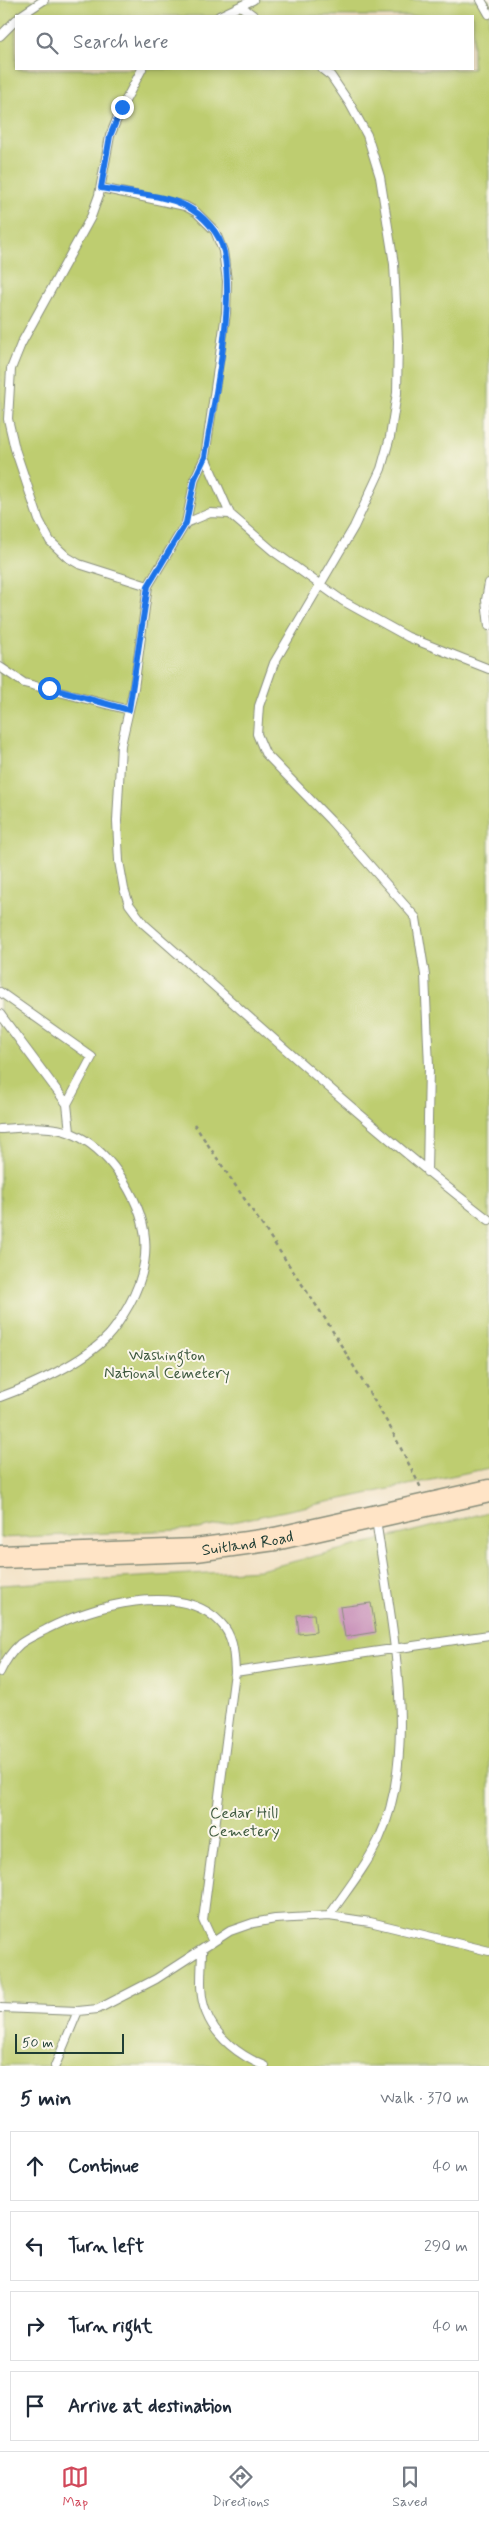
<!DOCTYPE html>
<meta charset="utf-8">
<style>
body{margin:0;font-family:Mynerve,sans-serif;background:#f2f2f3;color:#1f2937}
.scale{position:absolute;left:15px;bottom:12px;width:109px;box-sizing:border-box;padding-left:5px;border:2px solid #1f3d34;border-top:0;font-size:14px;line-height:18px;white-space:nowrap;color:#1f3d34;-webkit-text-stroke:4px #fbf7ec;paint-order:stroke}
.stop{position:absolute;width:15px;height:15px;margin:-11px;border:4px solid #1a73e8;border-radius:50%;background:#fff}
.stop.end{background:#1a73e8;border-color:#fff;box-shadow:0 1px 5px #0008}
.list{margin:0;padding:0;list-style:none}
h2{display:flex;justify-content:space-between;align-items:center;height:65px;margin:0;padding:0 20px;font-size:21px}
h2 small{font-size:16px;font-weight:400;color:#747a83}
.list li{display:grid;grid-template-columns:32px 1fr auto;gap:15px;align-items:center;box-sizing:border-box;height:70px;margin:0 10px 10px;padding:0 10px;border:1px solid #e0e1e3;border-radius:0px}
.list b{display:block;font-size:19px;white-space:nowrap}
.list em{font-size:16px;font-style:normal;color:#747a83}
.icon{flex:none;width:28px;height:28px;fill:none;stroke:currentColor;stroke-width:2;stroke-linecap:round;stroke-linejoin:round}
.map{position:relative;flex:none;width:489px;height:2066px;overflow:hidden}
.search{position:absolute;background:#fff;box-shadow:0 2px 8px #0003;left:15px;right:15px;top:15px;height:55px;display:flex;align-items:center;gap:12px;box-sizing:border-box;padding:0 18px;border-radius:0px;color:#747a83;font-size:19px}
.sheet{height:385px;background:#fff}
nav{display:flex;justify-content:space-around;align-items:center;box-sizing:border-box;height:70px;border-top:1px solid #e0e1e3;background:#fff;font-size:14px;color:#747a83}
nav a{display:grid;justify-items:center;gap:2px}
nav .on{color:#d1495b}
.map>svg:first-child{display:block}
.green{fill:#becd6f;stroke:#6e8552;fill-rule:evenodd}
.building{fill:#c993ba}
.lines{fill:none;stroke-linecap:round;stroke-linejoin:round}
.service-casing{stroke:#888e7b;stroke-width:10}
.secondary-casing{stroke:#888e7b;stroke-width:25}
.path{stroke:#888e7b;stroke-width:2.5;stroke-dasharray:4 4;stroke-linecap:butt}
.service{stroke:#fff;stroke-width:8}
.secondary{stroke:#ffe4c6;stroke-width:22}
.route{stroke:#1a73e8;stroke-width:6}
.labels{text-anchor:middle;stroke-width:4;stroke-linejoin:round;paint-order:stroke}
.park-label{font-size:16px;fill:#3f5a40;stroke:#fbf7ec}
.street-label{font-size:16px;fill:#1f3d34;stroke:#fbf7ec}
</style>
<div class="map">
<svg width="489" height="2066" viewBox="0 0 489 2066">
<rect width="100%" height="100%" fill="#fbf7ec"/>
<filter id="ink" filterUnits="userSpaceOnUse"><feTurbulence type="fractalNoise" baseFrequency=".02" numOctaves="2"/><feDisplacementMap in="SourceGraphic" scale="10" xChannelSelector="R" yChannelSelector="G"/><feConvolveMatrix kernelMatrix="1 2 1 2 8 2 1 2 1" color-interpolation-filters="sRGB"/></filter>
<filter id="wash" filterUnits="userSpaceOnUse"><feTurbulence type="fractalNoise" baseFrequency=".0096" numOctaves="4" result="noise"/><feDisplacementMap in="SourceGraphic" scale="20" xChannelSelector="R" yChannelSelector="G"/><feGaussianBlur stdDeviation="1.12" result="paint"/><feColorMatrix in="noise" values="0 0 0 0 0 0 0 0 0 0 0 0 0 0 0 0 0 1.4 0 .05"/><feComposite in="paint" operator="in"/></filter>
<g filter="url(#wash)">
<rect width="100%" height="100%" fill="#f2e0c2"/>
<!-- green -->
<path class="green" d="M0,0H489V1468L199,1529L0,1538ZM16,16H473V69H16Z
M489,1512V2066H0V1585L260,1570Z"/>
<g id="blocks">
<!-- building -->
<path class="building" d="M371,1603L376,1632L345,1637L340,1607Z
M314,1614L316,1632L299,1634L297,1615Z"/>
</g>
</g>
<g filter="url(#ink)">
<use href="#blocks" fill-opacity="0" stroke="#888e7b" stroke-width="1"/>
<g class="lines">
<!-- service casing -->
<g class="service-casing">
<path id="service" d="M481,0L489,14
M242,7L254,16
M20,16L44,0
M219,16L253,0
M0,36L16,20
M142,69L122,107L110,136L99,195L91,217L21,344L11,369L8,419L15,449L39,520L50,541L67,557L79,564L148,586
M322,69L331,76L350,104L367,135L380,177L394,264L398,341L397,393L390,437L381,469L354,527L274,663L259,706L257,734L265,753L330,820L416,918L425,975L429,1067L427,1172
M101,188L185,206L196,212L215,231L223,251L227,281L226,313L205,457L230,514L273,551L343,601L408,637L489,669
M205,457L195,478L186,523L148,586L134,688L121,745L117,821L119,861L124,889L129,904L144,924C258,1024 369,1127 489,1220
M186,523L210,513L230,514
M489,583L486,600L489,626
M0,667L24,683L129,710
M0,992L92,1057L67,1104L70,1132
M0,1014L67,1104
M0,1129C23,1128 49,1124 71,1133C91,1141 107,1157 119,1174C149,1217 155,1258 129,1305C123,1315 117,1327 108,1336C84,1362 33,1385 0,1397
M0,1672C5,1661 11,1652 20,1644C28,1638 38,1634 47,1629C91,1606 180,1581 220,1622C234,1636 234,1654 235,1672L203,1920L213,1942
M235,1672L489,1635
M329,1916C346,1891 366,1867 379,1839C421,1749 389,1614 376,1519
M202,1950C202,1969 198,1993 206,2012C216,2038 240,2056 265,2066
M0,2008L78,2011L98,2009L156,1979L230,1931L253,1923L275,1919L329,1916L370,1922L489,1951
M55,2066L78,2011"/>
</g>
<!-- secondary casing -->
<g class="secondary-casing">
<g id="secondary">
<path id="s1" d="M0,1557L196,1550L275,1539L489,1491"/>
</g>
</g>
<!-- path -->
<path class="path" d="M194,1124L326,1320L390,1427L421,1488"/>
<!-- service -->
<use href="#service" class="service"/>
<!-- secondary -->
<use href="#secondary" class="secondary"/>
</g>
</g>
<g class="lines" filter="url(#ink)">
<!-- route -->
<path class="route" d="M49,688L129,710L148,586L186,523L195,478L205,457C214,398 235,310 224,252C220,233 203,215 186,206C162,194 128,193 101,188L110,136L122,107"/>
</g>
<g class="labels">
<!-- park labels -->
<g class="park-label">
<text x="167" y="1360">Washington<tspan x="167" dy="18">National Cemetery</tspan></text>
<text x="244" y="1818">Cedar Hill<tspan x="244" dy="18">Cemetery</tspan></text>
</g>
<!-- street labels -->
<g class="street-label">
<text dy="6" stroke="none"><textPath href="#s1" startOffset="248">Suitland Road</textPath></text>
</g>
</g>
</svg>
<div class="scale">50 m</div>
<div class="stop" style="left:49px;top:688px"></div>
<div class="stop end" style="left:122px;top:107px"></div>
<div class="search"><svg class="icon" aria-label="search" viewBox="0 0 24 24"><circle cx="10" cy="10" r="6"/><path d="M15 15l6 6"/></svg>Search here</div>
</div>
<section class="sheet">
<h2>5 min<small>Walk · 370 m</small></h2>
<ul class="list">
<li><svg class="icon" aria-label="ahead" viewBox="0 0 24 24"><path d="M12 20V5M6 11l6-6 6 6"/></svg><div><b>Continue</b></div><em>40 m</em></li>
<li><svg class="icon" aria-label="left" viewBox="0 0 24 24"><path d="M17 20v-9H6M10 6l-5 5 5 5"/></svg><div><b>Turn left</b></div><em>290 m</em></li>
<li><svg class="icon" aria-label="right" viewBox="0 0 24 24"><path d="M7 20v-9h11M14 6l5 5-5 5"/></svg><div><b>Turn right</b></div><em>40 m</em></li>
<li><svg class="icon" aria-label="arrive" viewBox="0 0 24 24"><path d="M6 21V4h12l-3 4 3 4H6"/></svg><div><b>Arrive at destination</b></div></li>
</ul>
</section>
<nav>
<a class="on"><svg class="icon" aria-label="map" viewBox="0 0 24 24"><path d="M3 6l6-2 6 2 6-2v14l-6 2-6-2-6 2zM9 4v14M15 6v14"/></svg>Map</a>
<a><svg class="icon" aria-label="directions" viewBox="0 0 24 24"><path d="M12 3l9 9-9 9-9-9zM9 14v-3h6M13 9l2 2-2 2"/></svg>Directions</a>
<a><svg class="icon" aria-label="saved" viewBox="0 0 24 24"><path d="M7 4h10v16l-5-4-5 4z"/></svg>Saved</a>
</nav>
